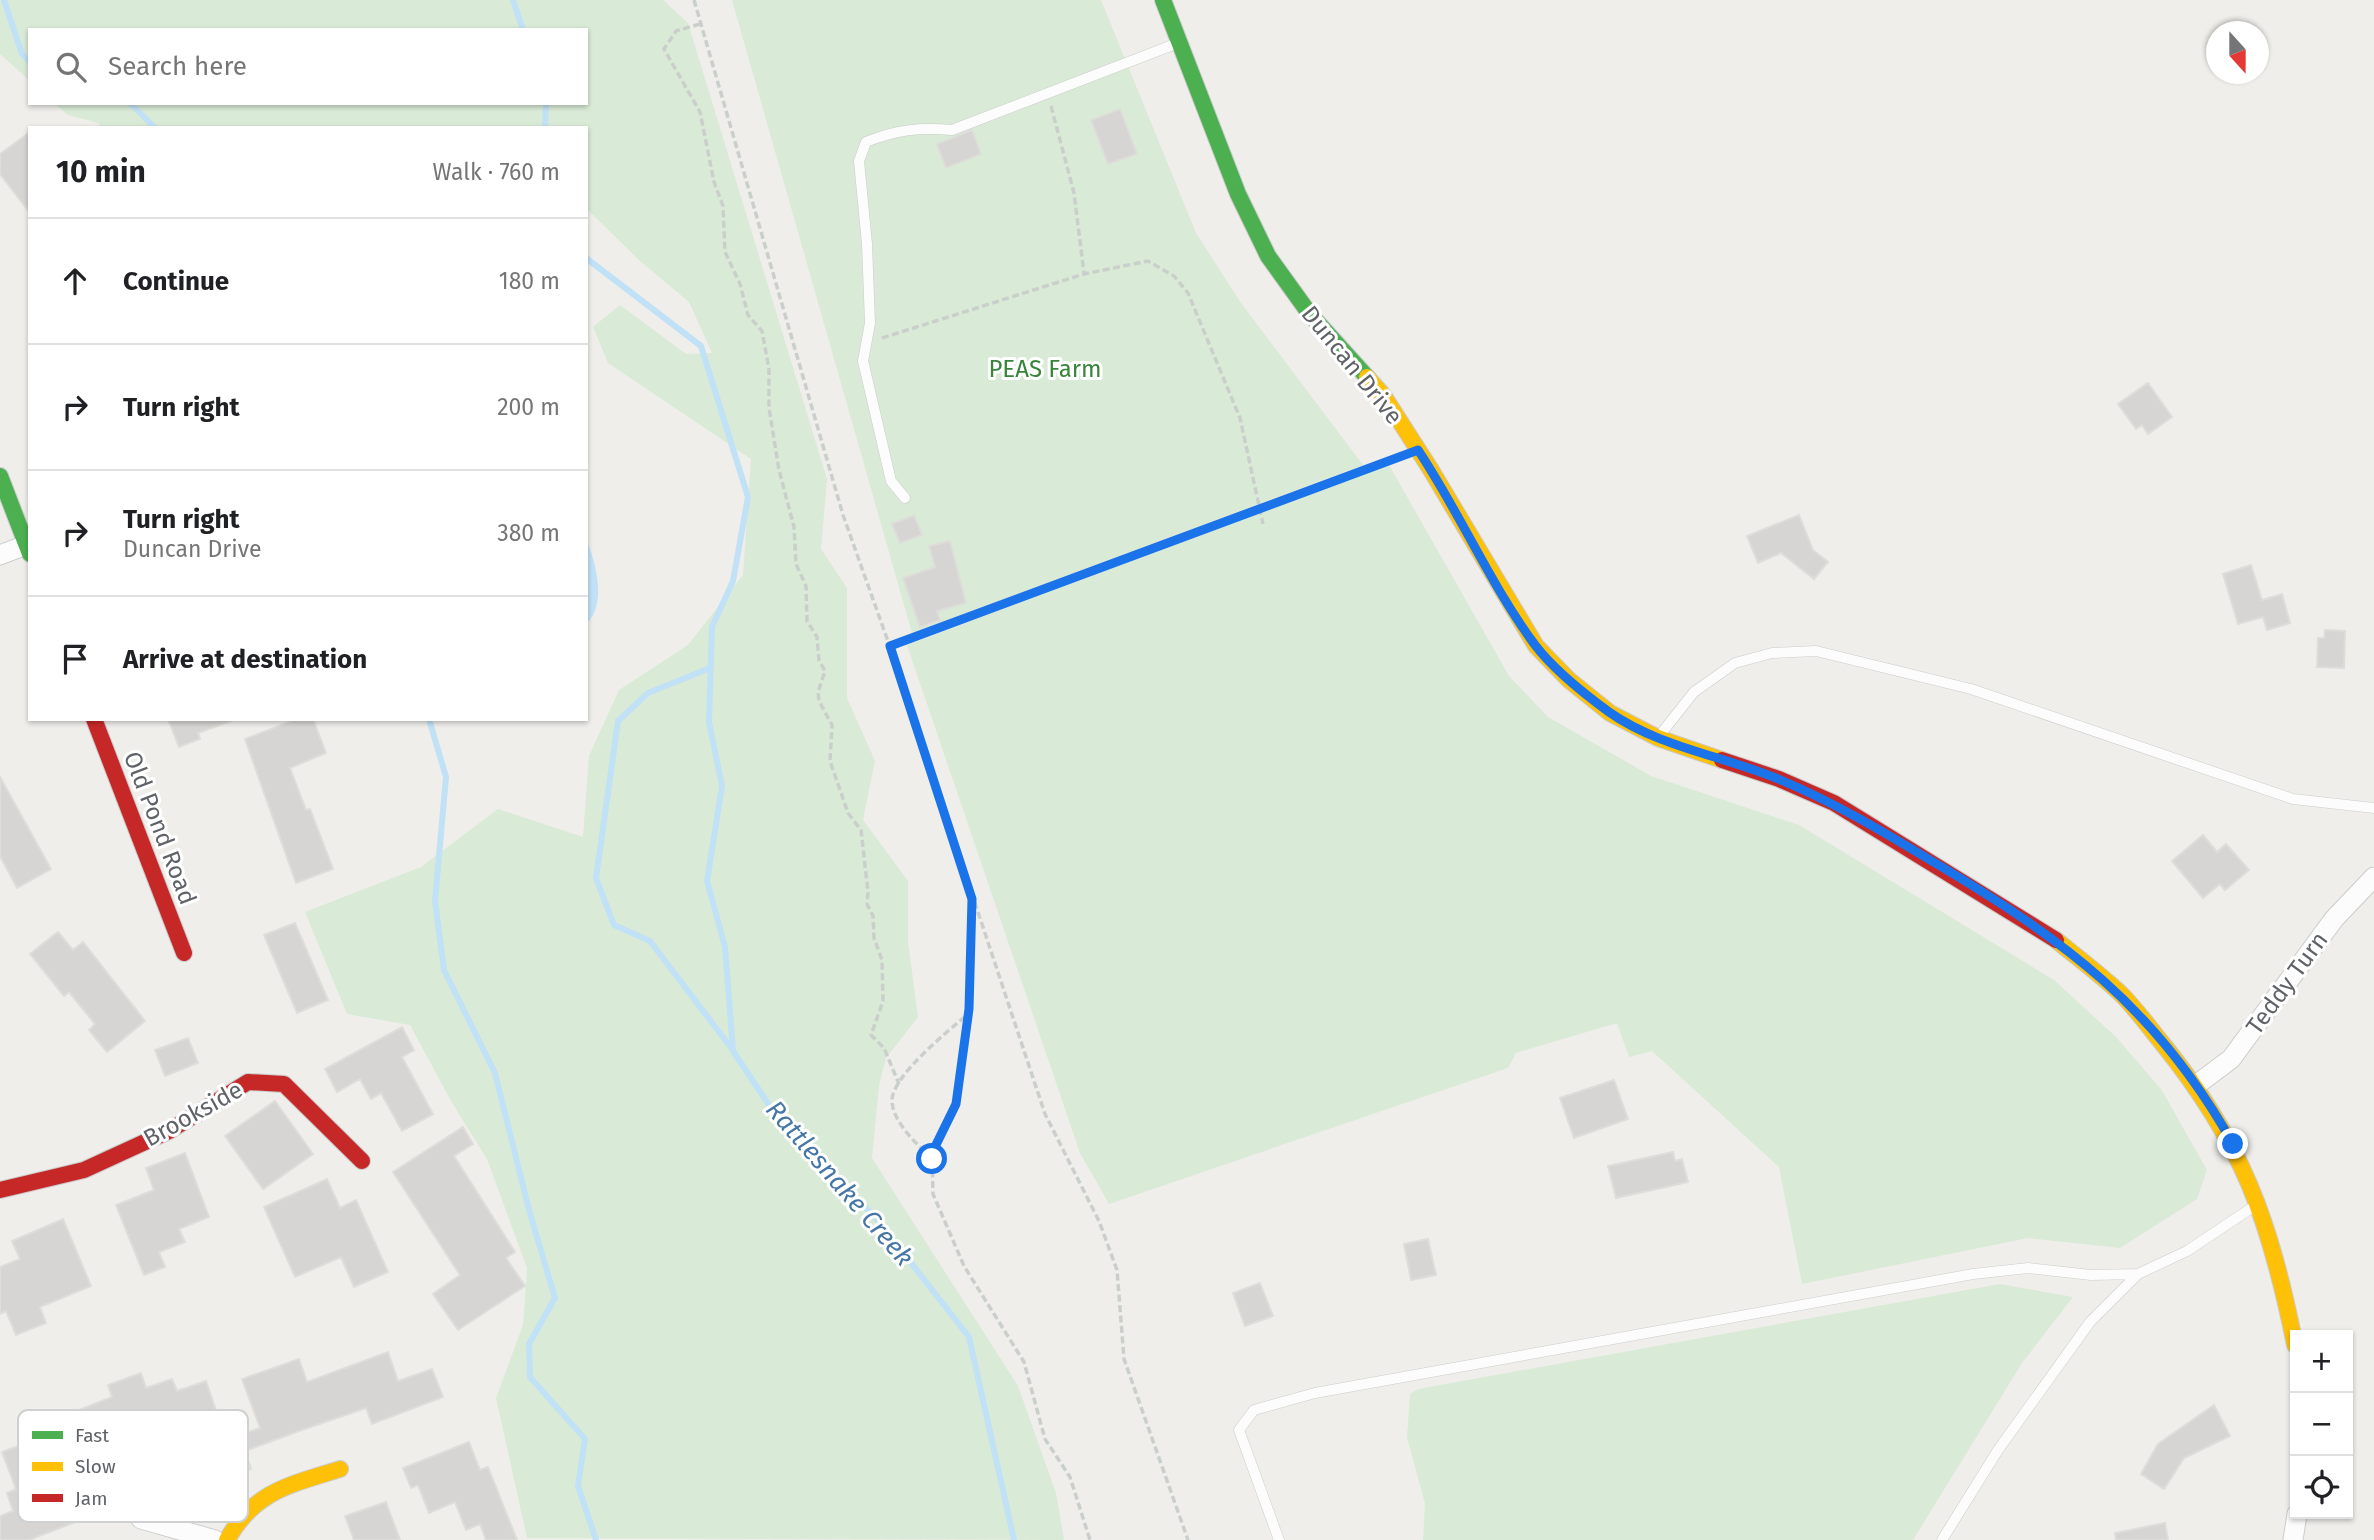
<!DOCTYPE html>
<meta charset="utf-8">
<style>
body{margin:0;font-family:"Fira Sans",sans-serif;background:#f6f6f6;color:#202124}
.controls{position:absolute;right:21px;bottom:21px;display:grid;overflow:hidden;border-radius:0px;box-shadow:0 2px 5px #0004}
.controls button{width:63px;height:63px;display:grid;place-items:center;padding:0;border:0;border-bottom:2px solid #e0e0e0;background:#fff;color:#202124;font:35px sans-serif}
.compass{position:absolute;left:2206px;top:21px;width:63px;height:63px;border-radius:50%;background:#fff;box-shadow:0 2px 5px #0004;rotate:159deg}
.stop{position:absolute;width:21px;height:21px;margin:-16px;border:5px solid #1a73e8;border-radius:50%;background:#fff}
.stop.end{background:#1a73e8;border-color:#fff;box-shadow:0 2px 7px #0008}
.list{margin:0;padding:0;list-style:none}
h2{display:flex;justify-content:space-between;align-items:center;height:91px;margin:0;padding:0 28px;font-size:30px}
h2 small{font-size:23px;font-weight:400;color:#757577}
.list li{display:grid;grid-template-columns:46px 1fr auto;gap:21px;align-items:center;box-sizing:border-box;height:126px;padding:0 28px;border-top:2px solid #e0e0e0}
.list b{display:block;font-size:26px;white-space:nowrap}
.list p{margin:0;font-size:23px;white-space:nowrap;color:#757577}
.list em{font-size:23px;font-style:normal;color:#757577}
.icon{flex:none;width:38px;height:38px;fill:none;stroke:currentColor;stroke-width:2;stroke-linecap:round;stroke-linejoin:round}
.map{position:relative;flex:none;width:2374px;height:1540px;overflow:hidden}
.search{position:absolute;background:#fff;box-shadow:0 2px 5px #0004;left:28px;top:28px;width:560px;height:77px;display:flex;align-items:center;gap:18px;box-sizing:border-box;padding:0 24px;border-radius:0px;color:#757577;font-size:26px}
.panel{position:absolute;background:#fff;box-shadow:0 2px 5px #0004;left:28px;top:126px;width:560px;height:595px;border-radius:0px}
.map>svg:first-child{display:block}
.green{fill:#d9ead6}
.water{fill:#c1e1f7}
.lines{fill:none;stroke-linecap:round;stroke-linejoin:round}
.stream{stroke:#c1e1f7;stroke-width:6}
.building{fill:#d6d5d3;stroke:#deddda;stroke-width:2}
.lane-casing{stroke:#cbcccc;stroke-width:11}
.street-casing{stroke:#cbcccc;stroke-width:21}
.fast-casing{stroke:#cacacb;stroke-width:18}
.slow-casing{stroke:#cacacb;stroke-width:18}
.jam-casing{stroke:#cacacb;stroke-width:18}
.path{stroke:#cacfcc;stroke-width:3.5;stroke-dasharray:7 3.5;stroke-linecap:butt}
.lane{stroke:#fdfcfc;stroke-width:10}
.street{stroke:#fdfcfc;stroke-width:19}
.fast{stroke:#4caf50;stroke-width:16}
.slow{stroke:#ffc107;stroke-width:16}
.jam{stroke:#c62828;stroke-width:16}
.route{stroke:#1a73e8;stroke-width:9}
.labels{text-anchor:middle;stroke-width:6;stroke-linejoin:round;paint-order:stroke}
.street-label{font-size:24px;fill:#5f6368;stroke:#fff}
.park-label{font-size:24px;fill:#39843b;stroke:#fff}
.water-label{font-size:26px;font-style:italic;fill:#4676a6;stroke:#fff}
.key{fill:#fff;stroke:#cfd0d2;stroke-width:2}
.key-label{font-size:19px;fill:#5f6368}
</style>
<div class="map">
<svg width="2374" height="1540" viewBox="0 0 2374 1540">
<rect width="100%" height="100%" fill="#efeeea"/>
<!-- green -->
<path class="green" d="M0,0H663L688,23L827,479L821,549L847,588V698L875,761L863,820L908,881V941L918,1017L886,1058L879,1086L872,1158L1018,1386L1056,1493L1064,1540L527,1538L496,1398L523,1325L527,1268L487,1159L451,1101L410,1025L347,1014L305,912L421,867L498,809L583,837L589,756L619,690L688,645L743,575L751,459L608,363L593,327L620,305L686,354L712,353L689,302L640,261L586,208V128H101L99,123L68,115L54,103H586V30H30V81L0,54Z
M732,0H1101L1196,233L1241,303L1363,465L912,633Z
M1389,465L1509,676L1548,717L1651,776L1799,825L2054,980L2115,1036L2161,1089L2207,1170L2197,1199L2120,1248L2028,1238L1802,1284L1779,1167L1652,1051L1629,1057L1617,1023L1516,1053L1508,1068L1109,1204L1080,1153L907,645Z
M2000,1284L2073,1297L2022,1363L1913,1540H1423L1425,1504L1407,1437L1410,1394L1418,1389Z"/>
<!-- water -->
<path class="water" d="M586,538C595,561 608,604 586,624Z"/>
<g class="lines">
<!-- stream -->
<path class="stream" d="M4,0L22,54L30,62
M513,0L523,30
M130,103L155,128
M545,128L546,103
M586,258L701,346L748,497L733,581L712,627L709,722L722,786L707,881L725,947L733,1051L781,1123L876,1218L969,1337L1014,1540
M710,668L648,693L618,721L596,878L614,925L650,941L732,1049
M429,719L446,777L435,901L444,970L495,1073L529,1210L555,1298L529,1344L530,1377L585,1439L578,1486L596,1540"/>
</g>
<!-- building -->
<path class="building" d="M1120,109L1137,154L1108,164L1091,120Z
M972,130L981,154L946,168L937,144Z
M30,132V213L0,174V154Z
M2148,383L2172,417L2148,434L2142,425L2136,429L2118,404Z
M914,515L922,535L900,543L892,524Z
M1799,515L1813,550L1828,562L1814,579L1781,553L1758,563L1747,536Z
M950,541L966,603L937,611L940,620L920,627L903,578L935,567L929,546Z
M2251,565L2262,600L2282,594L2290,623L2267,630L2263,617L2238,624L2223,574Z
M2325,630L2345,631L2344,668L2317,667L2318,638H2324Z
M168,719H231V721L198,733L200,739L179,747Z
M297,719H313L326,753L290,768L306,810L310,809L333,869L296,883L245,739Z
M0,777L51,869L17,888L0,856Z
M2203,835L2217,852L2226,844L2249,870L2225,890L2220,884L2203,898L2172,861Z
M295,923L328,1000L297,1013L264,935Z
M58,932L73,950L83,942L145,1021L107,1052L89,1030L95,1024L69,992L64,996L30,954Z
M402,1027L414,1050L402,1057L433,1114L402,1131L381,1093L371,1099L360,1079L337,1092L325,1069Z
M188,1038L198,1063L165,1076L155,1050Z
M1614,1080L1628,1119L1574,1138L1560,1098Z
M275,1101L313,1154L263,1189L225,1136Z
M463,1127L473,1144L454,1156L515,1252L506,1258L525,1286L458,1330L433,1294L460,1275L393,1172Z
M1673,1152L1675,1161L1682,1159L1688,1182L1616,1198L1608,1166Z
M185,1153L209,1217L179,1229L185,1242L159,1252L165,1267L144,1275L116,1205L154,1190L146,1168Z
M327,1179L340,1208L356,1200L388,1272L354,1287L341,1257L295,1277L264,1207Z
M63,1219L91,1286L40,1307L46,1323L16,1335L6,1311L0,1314V1267L20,1259L12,1241Z
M1428,1239L1436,1275L1411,1280L1404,1244Z
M1260,1283L1273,1316L1245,1326L1233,1293Z
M388,1352L398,1381L432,1369L443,1397L372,1424L366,1408L299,1431L245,1451L251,1469L190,1490L172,1440L110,1462L112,1468L89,1477L86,1468L56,1480L73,1523L29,1540H0V1516L13,1511L7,1493L16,1489L2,1452L60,1430L56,1419L112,1397L108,1385L141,1373L146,1388L172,1379L177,1391L206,1381L226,1440L260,1428L242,1379L299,1359L307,1382Z
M2214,1405L2230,1436L2184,1458L2164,1489L2141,1474L2158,1444Z
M469,1442L480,1470L488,1467L517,1540H486L480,1524L466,1530L455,1502L429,1513L418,1485L411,1488L403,1468Z
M386,1502L400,1540H354L345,1516Z
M2165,1523L2168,1540H2116L2115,1533Z"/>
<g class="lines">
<!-- lane casing -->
<g class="lane-casing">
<path id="lane" d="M905,498L891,481L863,361L870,323L867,244L859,161L866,142C895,130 920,127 952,130L1178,43
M1660,735L1694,692L1735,663L1772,653L1816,651L1971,689L2293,799L2374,808
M1279,1540L1239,1430L1254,1410L1315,1393L1973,1274L2028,1268L2091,1275L2138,1274
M1942,1540L1998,1450L2090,1322L2138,1274L2187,1251L2256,1205"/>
</g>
<!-- street casing -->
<g class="street-casing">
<path id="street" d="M0,555L26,545
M2196,1085L2231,1059L2334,919L2374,877
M141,1519L215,1540
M2293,1540L2297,1514"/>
</g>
<!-- fast casing -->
<g class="fast-casing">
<path id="fast" d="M1163,0L1238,194L1268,256L1309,313L1367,377
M0,476L30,554"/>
</g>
<!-- slow casing -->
<g class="slow-casing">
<path id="slow" d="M1367,377L1383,395L1431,470L1536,646L1569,680L1610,713L1658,738L1722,760
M2056,940C2078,958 2101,975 2121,994C2136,1009 2149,1027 2162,1043C2243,1143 2270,1221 2295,1345
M227,1540C254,1491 290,1485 340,1469"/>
</g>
<!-- jam casing -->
<g class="jam-casing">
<path id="jam" d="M94,719L184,953
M1722,760L1779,779L1834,803L2056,940
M0,1190L84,1170L169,1131L248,1082L284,1084L362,1161"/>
</g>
<!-- path -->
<path class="path" d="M694,0L843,515L890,647L1045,1114L1099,1221L1117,1270L1124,1359L1188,1540
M700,24L676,31L664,49L700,112L714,182L723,206L725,252L740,284L748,315L762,331L769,369V408L779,470L794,527L796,564L806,586L807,621L817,637L819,660L825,671L818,692L819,701L832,725L830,761L848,813L861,830L868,892L867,904L873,916L874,938L882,960L883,1001L871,1035L884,1048L899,1084
M1051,106L1074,193L1084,273
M882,338L1084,274L1148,261L1174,276L1188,293L1240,418L1263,524
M890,647L1397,458
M971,904L969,1009L956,1104L932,1153L933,1194L964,1266L1024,1362L1045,1439L1070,1477L1090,1540
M932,1159C918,1145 893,1123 892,1101C891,1077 948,1031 967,1015"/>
<!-- lane -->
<use href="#lane" class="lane"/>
<!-- street -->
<use href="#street" class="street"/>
<!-- fast -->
<use href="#fast" class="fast"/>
<!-- slow -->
<use href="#slow" class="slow"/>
<!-- jam -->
<use href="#jam" class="jam"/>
</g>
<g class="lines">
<!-- route -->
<path class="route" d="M932,1159V1153L956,1104L969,1009L972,899L890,646L1418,450C1460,513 1490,584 1535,645C1554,670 1583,693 1609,712C1660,748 1726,756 1783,781C1835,803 1882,831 1930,860C2062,938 2156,1006 2233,1144"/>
</g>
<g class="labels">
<!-- street labels -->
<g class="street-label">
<text transform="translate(1352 365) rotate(51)" y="8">Duncan Drive</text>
<text transform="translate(160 828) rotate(69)" y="8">Old Pond Road</text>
<text transform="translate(2287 983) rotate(-54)" y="8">Teddy Turn</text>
<text transform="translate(193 1114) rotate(-29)" y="8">Brookside</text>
</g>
<!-- park labels -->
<g class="park-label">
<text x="1045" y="377">PEAS Farm</text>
</g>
<!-- water labels -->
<g class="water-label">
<text transform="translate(840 1183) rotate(49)" y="9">Rattlesnake Creek</text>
</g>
</g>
<!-- legend -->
<rect x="18" y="1410" width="230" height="112" rx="10" class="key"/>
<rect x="32" y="1431" width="31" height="8" fill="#4caf50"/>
<rect x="32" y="1462" width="31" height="9" fill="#ffc107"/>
<rect x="32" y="1494" width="31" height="8" fill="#c62828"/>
<g class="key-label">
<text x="75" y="1442">Fast</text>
<text x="75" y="1473">Slow</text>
<text x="75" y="1505">Jam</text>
</g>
</svg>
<div class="controls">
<button>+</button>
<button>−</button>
<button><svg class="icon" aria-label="locate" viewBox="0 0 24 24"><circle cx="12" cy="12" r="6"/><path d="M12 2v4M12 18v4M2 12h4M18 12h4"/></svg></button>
</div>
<svg class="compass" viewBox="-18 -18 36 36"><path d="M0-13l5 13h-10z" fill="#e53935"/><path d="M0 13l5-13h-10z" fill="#757577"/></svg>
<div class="stop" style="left:932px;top:1159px"></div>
<div class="stop end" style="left:2233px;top:1144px"></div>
<div class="search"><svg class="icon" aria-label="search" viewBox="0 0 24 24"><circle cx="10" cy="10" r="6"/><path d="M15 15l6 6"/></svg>Search here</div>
<section class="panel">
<h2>10 min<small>Walk · 760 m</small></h2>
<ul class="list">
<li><svg class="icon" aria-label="ahead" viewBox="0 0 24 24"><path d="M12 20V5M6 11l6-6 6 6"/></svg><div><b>Continue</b></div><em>180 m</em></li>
<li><svg class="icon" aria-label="right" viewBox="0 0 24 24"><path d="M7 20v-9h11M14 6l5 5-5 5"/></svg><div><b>Turn right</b></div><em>200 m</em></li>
<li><svg class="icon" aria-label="right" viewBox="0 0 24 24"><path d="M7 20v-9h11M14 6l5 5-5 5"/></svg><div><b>Turn right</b><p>Duncan Drive</p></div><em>380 m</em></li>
<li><svg class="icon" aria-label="arrive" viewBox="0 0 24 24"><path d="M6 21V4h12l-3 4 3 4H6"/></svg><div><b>Arrive at destination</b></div></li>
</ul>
</section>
</div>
